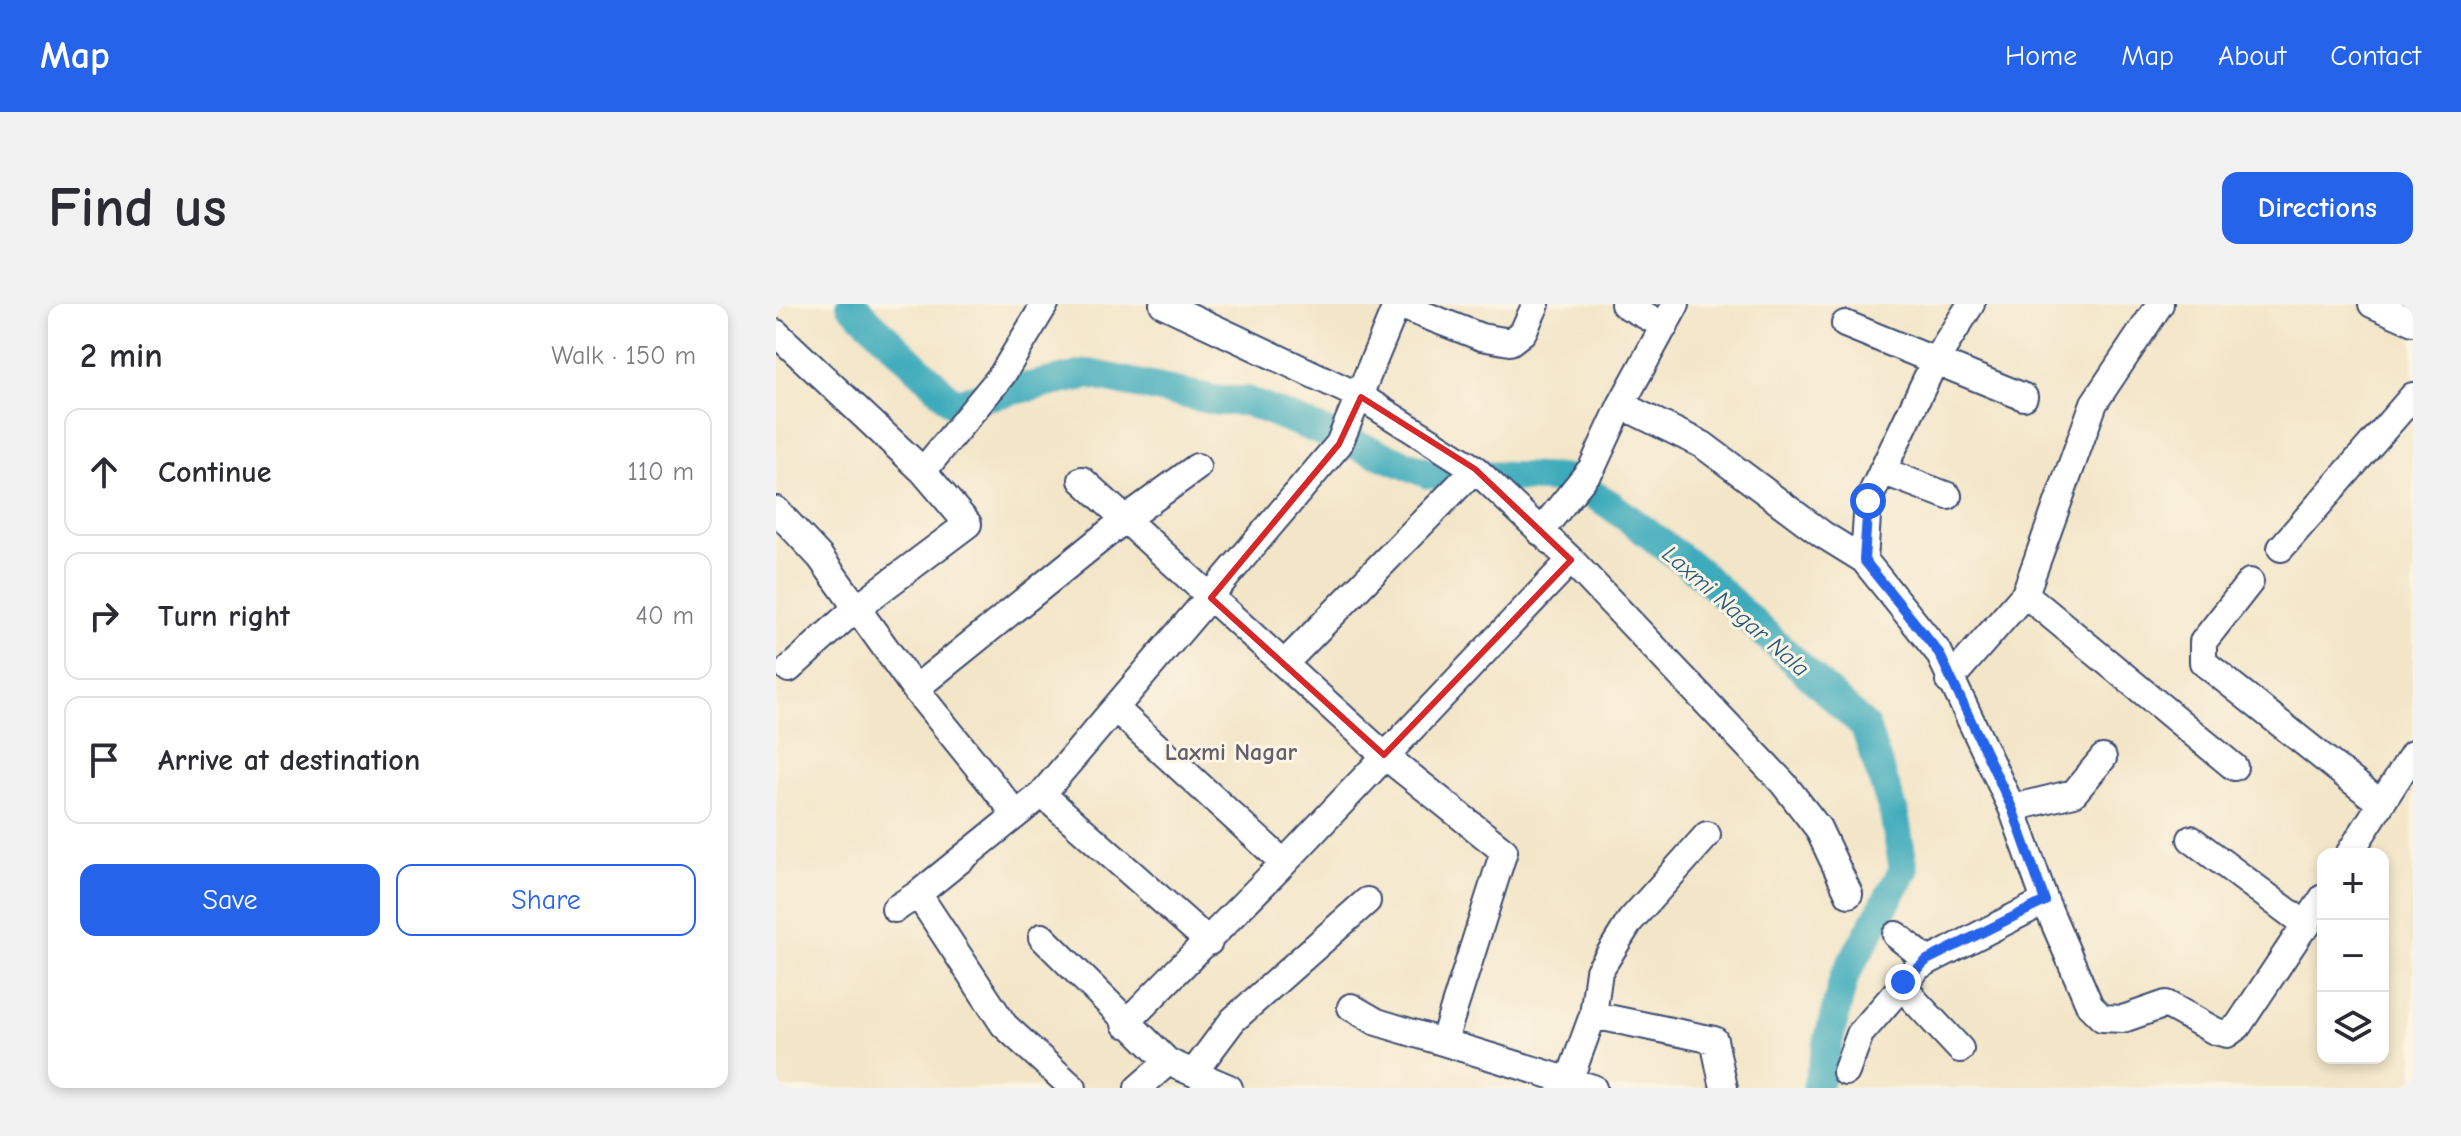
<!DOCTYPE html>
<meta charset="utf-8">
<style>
body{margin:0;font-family:"Comic Neue",sans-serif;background:#f2f2f3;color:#2b2b33}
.controls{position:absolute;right:24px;bottom:24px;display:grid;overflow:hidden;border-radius:16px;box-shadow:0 4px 12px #0003}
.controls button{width:72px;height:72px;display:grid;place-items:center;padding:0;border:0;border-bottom:2px solid #e1e1e2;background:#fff;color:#2b2b33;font:40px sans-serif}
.stop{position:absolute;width:24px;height:24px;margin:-18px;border:6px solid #2563eb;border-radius:50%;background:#fff}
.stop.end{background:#2563eb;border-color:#fff;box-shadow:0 2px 8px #0008}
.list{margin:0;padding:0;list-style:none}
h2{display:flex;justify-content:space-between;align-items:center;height:104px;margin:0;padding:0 32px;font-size:34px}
h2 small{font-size:26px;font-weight:400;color:#7c7c81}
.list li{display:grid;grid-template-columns:52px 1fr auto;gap:24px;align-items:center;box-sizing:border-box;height:128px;margin:0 16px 16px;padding:0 16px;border:2px solid #e1e1e2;border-radius:16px}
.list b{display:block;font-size:30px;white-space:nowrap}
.list em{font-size:26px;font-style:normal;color:#7c7c81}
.actions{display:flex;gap:16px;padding:24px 32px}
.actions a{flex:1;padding:18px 0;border:2px solid #2563eb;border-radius:16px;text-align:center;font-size:28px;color:#2563eb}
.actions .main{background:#2563eb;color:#fff}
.icon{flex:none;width:44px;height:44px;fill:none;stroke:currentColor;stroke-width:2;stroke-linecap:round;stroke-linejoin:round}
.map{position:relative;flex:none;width:1637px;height:784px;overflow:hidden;border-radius:16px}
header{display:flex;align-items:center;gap:48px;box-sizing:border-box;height:112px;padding:0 40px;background:#2563eb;color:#fff}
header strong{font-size:38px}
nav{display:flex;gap:44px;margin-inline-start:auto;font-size:28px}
.intro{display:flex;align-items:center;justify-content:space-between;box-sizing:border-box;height:192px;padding:0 48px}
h1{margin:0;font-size:56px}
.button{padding:20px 36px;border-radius:16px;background:#2563eb;color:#fff;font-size:28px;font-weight:700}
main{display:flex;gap:48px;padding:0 48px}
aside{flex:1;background:#fff;border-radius:16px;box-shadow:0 4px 12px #0003}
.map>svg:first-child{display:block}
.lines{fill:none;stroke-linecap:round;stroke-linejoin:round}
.canal{stroke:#3dabbb;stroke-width:30}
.minor-casing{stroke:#3b4a6e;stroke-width:30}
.minor{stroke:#fff;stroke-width:26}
.route{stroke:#2563eb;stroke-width:10}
.marked{fill:none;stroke:#d62828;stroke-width:6;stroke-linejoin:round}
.labels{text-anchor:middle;stroke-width:6;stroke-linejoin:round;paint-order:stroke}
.water-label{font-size:24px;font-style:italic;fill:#275a7f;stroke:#fcf5e5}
.neighbourhood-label{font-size:24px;font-weight:bold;fill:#62606d;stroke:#fcf5e5}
</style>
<header>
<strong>Map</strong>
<nav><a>Home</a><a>Map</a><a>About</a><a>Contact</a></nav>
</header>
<div class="intro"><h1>Find us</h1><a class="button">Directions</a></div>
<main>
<aside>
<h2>2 min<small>Walk · 150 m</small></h2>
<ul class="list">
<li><svg class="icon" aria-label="ahead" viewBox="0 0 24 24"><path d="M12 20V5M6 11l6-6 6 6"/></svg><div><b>Continue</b></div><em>110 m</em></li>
<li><svg class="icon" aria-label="right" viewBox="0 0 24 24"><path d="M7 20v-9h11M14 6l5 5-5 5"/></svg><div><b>Turn right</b></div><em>40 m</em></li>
<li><svg class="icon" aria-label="arrive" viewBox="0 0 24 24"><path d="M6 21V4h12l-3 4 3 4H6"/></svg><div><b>Arrive at destination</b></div></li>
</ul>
<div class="actions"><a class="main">Save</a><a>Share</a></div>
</aside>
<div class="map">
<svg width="1637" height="784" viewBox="0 0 1637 784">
<rect width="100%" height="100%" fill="#fcf5e5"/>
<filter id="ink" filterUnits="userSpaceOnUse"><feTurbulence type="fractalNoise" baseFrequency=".0125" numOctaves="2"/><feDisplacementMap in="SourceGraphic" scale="16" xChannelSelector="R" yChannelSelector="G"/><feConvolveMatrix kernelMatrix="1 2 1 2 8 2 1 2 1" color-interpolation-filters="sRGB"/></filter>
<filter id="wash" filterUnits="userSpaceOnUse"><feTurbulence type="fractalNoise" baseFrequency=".006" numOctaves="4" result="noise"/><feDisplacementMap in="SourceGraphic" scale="32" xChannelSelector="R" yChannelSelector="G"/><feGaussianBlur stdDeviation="1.8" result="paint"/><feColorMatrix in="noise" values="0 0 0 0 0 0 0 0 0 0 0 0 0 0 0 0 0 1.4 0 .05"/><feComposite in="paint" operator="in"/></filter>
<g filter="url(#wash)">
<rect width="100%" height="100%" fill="#f3e5c8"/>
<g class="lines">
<!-- canal -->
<path class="canal" d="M75,0L178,99L313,70L443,97H470L653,170L792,175L833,200L922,267L1089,423L1118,509L1128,566L1068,673L1041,784"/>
</g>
</g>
<g filter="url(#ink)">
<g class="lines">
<!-- minor casing -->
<g class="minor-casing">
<path id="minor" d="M387,0L585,93L699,165L795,256L1007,479L1042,524L1073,590
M620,0L705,33L734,38L747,28L760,0
M848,0L889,22
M1596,0L1637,18
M1069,20L1248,93
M0,29L147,167L192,220L79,305L13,365
M845,101L927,141L1046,230L1088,256L1163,349L1236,504L1269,597L1314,702L1326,714L1347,715L1390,700L1439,727L1451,730L1462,722L1547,594
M147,167L226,71L269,0
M1106,167L1172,192
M306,176L608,451L728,547L668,736
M0,206L44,253L139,385L240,510
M764,228L816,164L845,101L900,0
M1505,244L1637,92
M1088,256L1092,197L1159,57L1195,0
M1474,278L1427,338V358L1603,498
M1249,290L1458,463
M510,358L699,165
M1173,377L1249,290L1318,99L1384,0
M139,385L348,216L421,163
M341,406L508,559
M266,490L433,638
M1236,504L1298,489L1327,454
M1415,535L1531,622
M1573,550L1637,450
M142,590L228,721L297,784
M119,605L142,590L266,490L563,140L621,0
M1120,631L1151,656
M266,633L392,758L453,784
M1127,678L1138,696L1184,745
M575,703L601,718L817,784
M817,711L938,736L948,784
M349,720L508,559L795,256
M418,768L457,716L591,597
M1070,768L1084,730L1143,662L1269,597
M362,784L392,758
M785,784L794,774L817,711L823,667L854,617L931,531"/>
</g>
<!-- minor -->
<use href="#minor" class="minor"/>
</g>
</g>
<g class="lines" filter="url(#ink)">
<!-- route -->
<path class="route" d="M1092,197L1088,256L1163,349L1236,504L1269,597L1151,656L1127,678"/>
</g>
<!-- marked area -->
<path class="marked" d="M585,93L699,165L795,256L608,451L435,294L563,140Z"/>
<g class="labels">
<!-- water labels -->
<g class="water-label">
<text transform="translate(960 307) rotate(41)" y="8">Laxmi Nagar Nala</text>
</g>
<!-- neighbourhood labels -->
<g class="neighbourhood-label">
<text x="455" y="456">Laxmi Nagar</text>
</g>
</g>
</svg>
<div class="controls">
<button>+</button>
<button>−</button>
<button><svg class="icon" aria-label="layers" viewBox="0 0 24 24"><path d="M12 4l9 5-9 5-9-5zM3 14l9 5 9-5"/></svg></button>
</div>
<div class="stop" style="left:1092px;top:197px"></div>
<div class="stop end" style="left:1127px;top:678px"></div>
</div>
</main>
